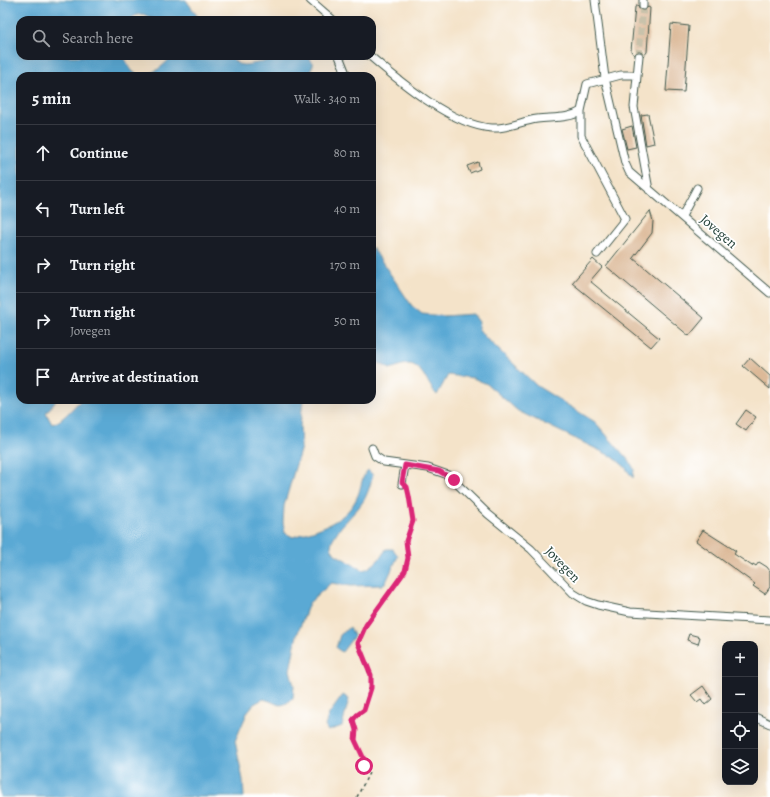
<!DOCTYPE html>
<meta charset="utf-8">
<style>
body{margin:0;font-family:Alegreya,serif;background:#242831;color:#f1f3f6}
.controls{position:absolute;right:12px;bottom:12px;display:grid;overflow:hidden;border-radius:8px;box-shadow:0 4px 16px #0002}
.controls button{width:36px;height:36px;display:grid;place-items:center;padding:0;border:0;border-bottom:1px solid #363941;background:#171b24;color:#f1f3f6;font:20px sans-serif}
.stop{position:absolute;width:12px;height:12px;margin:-9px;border:3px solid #db2777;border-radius:50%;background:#fff}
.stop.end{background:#db2777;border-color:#fff;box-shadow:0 1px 4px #0008}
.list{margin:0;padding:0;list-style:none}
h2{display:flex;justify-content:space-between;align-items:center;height:52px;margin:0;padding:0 16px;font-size:17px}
h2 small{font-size:13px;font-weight:400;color:#9ea1a6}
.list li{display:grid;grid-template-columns:26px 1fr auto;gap:12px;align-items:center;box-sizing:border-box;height:56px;padding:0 16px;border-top:1px solid #363941}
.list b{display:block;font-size:15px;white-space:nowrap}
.list p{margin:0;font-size:13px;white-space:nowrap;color:#9ea1a6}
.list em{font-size:13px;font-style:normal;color:#9ea1a6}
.icon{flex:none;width:22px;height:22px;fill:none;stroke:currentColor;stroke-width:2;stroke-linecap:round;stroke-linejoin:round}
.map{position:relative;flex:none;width:770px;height:797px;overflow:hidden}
.search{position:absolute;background:#171b24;box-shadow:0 4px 16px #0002;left:16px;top:16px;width:360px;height:44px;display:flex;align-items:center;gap:10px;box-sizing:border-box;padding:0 14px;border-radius:12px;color:#9ea1a6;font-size:15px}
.panel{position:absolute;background:#171b24;box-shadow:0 4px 16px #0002;left:16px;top:72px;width:360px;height:332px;border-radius:12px}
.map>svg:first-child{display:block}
.water{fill:#5aa9d4;stroke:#3c7384}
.building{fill:#dcb998}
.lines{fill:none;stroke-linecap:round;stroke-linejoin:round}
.minor-tunnel{stroke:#c9c2ab;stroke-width:7;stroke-dasharray:7 3.5;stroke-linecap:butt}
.minor-casing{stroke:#3f564a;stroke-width:9}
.path{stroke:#3f564a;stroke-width:1.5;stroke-dasharray:3 3;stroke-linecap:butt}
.minor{stroke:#fff;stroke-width:7}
.route{stroke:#db2777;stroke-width:5}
.labels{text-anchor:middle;stroke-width:3.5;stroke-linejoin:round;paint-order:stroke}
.street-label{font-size:14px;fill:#1f3d34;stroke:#fff}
</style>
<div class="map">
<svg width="770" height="797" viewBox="0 0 770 797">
<rect width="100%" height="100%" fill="#fff"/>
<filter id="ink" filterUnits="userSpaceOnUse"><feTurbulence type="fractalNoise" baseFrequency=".025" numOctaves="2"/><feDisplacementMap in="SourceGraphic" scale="8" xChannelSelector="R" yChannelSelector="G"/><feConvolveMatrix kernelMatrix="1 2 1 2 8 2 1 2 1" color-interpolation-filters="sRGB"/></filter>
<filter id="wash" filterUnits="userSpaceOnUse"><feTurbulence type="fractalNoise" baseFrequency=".012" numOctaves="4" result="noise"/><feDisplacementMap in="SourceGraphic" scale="16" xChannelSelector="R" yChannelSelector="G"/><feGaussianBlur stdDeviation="0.9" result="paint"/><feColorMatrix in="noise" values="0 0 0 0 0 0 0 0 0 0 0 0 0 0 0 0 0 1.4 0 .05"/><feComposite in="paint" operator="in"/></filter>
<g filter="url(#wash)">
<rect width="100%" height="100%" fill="#f4e3c9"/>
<!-- water -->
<path class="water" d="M0,0H186L200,20H156L143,14L136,15L129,20H20V56H123C127,61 130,71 136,74C149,79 165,65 172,56H230L238,64L244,65C267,63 288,52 310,58L313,65L311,69L310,76H20V400H56L46,413L52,424C62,422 73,407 81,400H303L300,426L301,447L284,506L283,523L285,533L293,537C318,529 347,523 358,495C361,488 362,475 368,470L373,475C371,482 369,490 366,496C359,513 330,531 331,548L335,554L363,570C372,568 382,557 386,549H393L398,556L386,582L382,585L351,586L331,583L309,603L297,635L290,670L294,686L293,698C279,711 278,702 263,699L254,704L248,711L235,741L243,780L244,797H0Z
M372,247L412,306L422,314L443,316L473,314L479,322L478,328L484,336L537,386L595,422L630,462L634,469L633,478L624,466L613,457L518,411L487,384L473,378L448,375L437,395C429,387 421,363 408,364C403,364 396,367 390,369L372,359Z
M350,627L354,636L342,652L336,648L340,635Z
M343,695L349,699L342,726L328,731L325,726L329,714Z"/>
<g id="blocks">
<!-- building -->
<path class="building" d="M638,5L639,9L643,11L648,7L650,8L647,52L644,56L639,51L634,55L631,51L635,7Z
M671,24L689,26L684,92L666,91Z
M648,114L654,143L646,145L641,115Z
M632,126L636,147L627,149L622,129Z
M478,162L480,169L470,173L467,166Z
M650,211L653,221L652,233L633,258L704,318L689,336L606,266Z
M593,259L602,267L590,281L659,338L651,347L572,283Z
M750,358L770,376V389L743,366Z
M746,410L756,417L746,431L736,424Z
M703,530L736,551L734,554L752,566L753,564L756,566L759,562L767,567L770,571V587L765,594L753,586L755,584L696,541Z
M689,634L700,637L698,644L687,640Z
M703,686L712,699L705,705L701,699L697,702L691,695Z"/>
</g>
</g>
<g filter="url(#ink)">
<use href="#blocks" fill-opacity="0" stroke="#3f564a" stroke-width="1"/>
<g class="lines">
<!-- minor-tunnel -->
<path class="minor-tunnel" d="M639,56L643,6"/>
<!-- minor casing -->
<g class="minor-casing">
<path id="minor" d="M310,0L333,20
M595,0L605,78L625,163L629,172L770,293
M643,6V0
M339,56L347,76
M370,56C399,81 453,126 492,128C508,129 522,121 537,119C551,117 569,119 581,111L587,84L621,75H637
M639,56L634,107L649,190
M581,111V136L625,219L597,254
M682,216L697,188
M372,448L375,456L384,462L428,468L448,475L488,514L531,549L573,593L586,601L598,605L630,612L770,620
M402,484L405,465
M755,717L770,724"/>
</g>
<!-- path -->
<path class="path" d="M357,797L369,773L364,768L363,757L355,740L356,728L353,720L357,715L364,710L372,681L358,643L366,625L405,571L408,558L406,541L413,521L407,488"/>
<!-- minor -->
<use href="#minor" class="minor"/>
</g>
</g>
<g class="lines" filter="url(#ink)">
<!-- route -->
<path class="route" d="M364,766L363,757L355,740L356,730L353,720L357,715L364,710L371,688V675L358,643L366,625L405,571L408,558L406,541L413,521L409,496L407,487L402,482L405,465L439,471L454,480"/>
</g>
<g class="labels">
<!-- street labels -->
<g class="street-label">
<text transform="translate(719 231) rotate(41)" y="5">Jovegen</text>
<text transform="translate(563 564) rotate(46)" y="5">Jovegen</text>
</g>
</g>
</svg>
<div class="controls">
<button>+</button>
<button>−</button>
<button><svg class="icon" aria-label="locate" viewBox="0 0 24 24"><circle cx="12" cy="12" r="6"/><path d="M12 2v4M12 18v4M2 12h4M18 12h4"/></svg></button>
<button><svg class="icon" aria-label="layers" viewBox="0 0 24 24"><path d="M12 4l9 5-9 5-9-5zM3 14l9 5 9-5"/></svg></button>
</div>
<div class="stop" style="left:364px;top:766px"></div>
<div class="stop end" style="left:454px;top:480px"></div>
<div class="search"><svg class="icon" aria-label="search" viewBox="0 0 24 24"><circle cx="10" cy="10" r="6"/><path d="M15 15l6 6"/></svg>Search here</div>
<section class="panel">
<h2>5 min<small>Walk · 340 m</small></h2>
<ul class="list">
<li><svg class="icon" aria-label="ahead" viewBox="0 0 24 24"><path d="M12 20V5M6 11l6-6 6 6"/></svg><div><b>Continue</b></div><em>80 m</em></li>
<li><svg class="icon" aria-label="left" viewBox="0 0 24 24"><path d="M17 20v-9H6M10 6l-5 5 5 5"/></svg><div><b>Turn left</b></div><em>40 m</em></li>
<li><svg class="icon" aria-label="right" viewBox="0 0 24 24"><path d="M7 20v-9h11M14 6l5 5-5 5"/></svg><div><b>Turn right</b></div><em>170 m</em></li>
<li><svg class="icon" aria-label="right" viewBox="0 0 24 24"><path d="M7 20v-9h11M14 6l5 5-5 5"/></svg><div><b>Turn right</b><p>Jovegen</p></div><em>50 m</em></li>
<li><svg class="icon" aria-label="arrive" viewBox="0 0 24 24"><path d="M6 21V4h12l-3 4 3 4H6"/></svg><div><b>Arrive at destination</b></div></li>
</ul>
</section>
</div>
